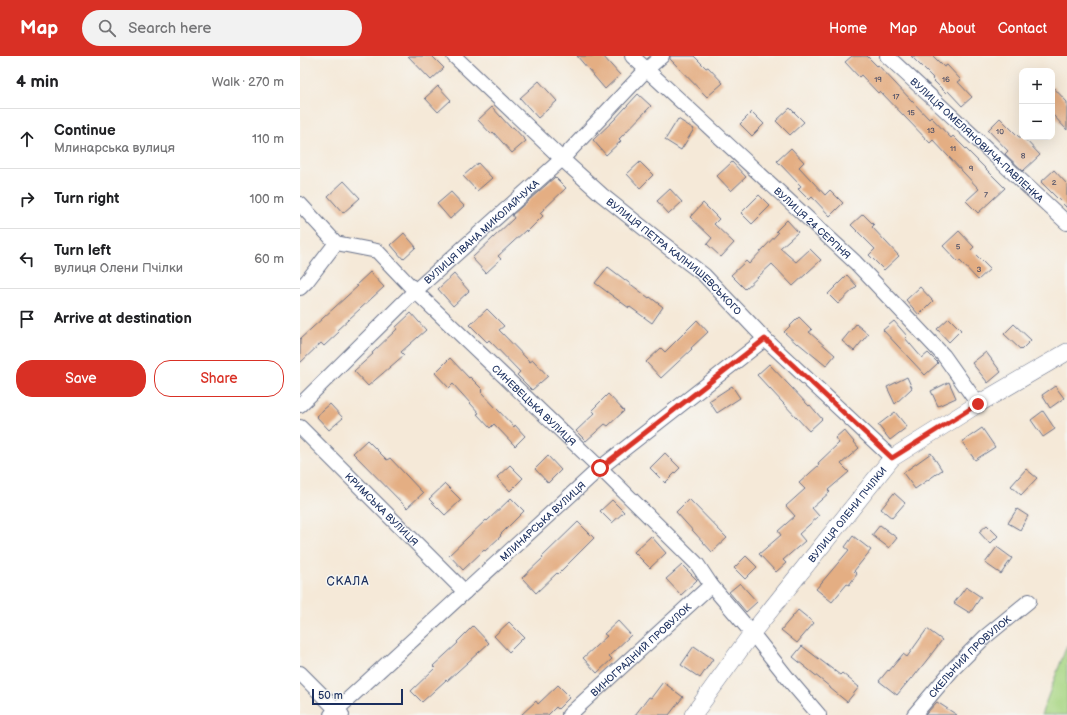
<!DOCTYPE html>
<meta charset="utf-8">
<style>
body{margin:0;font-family:"Balsamiq Sans",sans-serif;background:#f2f2f2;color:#202124}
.controls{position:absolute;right:12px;top:12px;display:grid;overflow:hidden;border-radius:8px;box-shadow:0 4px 16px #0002}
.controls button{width:36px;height:36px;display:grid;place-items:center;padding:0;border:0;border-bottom:1px solid #e0e0e0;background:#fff;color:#202124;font:20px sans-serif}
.scale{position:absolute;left:12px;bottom:10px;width:91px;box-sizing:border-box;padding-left:4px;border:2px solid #1b2f5e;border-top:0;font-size:11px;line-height:14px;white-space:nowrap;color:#1b2f5e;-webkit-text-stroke:3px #f6f6f2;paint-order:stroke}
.stop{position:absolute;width:12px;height:12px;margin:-9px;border:3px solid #d93025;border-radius:50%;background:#fff}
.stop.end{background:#d93025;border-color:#fff;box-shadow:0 1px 4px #0008}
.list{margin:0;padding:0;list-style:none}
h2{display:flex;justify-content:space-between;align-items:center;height:52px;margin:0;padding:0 16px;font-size:17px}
h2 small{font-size:13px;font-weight:400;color:#757577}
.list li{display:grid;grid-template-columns:26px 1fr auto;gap:12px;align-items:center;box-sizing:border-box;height:60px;padding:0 16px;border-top:1px solid #e0e0e0}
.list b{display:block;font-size:15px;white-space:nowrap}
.list p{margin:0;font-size:13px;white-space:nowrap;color:#757577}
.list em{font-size:13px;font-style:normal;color:#757577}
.actions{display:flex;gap:8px;padding:12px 16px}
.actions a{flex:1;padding:9px 0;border:1px solid #d93025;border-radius:16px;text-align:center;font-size:14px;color:#d93025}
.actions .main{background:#d93025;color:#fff}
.icon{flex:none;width:22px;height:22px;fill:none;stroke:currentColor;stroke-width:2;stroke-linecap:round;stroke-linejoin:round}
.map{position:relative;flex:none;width:767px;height:659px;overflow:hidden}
header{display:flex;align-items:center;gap:24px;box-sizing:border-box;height:56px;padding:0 20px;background:#d93025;color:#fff}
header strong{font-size:19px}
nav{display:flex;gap:22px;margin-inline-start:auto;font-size:14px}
.search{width:280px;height:36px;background:#f2f2f2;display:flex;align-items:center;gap:10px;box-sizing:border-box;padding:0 14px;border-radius:22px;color:#757577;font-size:15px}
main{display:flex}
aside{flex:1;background:#fff}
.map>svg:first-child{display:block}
.green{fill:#a7d582;stroke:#618270}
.building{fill:#e4ae83}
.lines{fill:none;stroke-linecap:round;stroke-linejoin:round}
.minor-casing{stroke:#677089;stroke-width:16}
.tertiary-casing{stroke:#677089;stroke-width:18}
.minor{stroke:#fff;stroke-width:14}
.tertiary{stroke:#fff;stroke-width:17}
.route{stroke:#d93025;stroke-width:5}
.labels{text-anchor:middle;stroke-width:3;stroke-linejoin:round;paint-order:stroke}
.number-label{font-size:8px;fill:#4d4f67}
.street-label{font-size:10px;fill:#1b2f5e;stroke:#f6f6f2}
.quarter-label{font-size:12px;letter-spacing:1px;fill:#1b2f5e;stroke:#f6f6f2}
</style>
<header>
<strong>Map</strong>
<div class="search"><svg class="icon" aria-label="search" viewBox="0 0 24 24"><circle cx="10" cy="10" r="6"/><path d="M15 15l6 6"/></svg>Search here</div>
<nav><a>Home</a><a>Map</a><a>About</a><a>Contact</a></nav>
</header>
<main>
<aside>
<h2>4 min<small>Walk · 270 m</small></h2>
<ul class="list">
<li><svg class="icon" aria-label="ahead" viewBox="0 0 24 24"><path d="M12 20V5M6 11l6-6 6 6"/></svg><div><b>Continue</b><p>Млинарська вулиця</p></div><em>110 m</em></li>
<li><svg class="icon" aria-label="right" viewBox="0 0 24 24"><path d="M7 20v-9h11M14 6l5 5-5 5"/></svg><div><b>Turn right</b></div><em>100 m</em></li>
<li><svg class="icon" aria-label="left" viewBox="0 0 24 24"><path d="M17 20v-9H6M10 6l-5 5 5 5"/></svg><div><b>Turn left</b><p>вулиця Олени Пчілки</p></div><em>60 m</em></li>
<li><svg class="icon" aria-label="arrive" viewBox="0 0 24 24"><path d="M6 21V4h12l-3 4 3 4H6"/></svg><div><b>Arrive at destination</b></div></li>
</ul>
<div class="actions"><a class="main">Save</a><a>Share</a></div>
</aside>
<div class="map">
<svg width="767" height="659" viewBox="0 0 767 659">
<rect width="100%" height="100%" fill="#f6f6f2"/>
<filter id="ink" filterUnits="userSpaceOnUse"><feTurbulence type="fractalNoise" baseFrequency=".025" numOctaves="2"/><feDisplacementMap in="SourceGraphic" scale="8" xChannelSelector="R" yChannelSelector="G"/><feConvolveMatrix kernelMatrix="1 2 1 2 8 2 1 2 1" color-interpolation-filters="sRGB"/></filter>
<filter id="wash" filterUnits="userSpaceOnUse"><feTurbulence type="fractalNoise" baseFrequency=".012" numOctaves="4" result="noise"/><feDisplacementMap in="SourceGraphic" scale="16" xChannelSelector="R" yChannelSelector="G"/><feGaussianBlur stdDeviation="0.9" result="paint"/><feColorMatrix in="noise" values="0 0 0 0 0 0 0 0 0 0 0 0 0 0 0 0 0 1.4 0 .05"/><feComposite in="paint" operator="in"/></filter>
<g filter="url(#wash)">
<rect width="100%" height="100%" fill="#f5e9d8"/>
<!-- green -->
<path class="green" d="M767,589V659H741Z"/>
<g id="blocks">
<!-- building -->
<path class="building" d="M108,0H132L144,12L131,24Z
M277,0H303L320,19L305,33Z
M370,0H394L406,12L408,11L423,27L407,41L370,3Z
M552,0H567L577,10L578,9L629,63L631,61L651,82L653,80L705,132L678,157L666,145L679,133L633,84L630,87L580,35L578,37L561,19L559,21L545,6Z
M611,0H633L644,11L647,9L661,24L658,26L672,41L662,50L648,35L646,37L632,23L633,22Z
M239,25L257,45L238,62L220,42Z
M138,30L151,44L138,56L125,42Z
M752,30L767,46V74L752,58Z
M338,38L351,50L319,83L321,85L306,99L293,84L314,64Z
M192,51L211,72L213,71L226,85L212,97L193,76L191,78L178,64Z
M490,52L504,66L490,79L476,65Z
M452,56L464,68L452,80L440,68Z
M700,62L719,81H723L740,99L723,115L705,98L708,95L688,74Z
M378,63L394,73L381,94L365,84Z
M491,92L504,106L499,111L525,139L530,134L543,147L530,160L512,141L509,144L498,133L501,130L477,105Z
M340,106L353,119L340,132L327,118Z
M432,106L446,121L431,135L417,120Z
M178,107L192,122L177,135L163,120Z
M754,114L767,128V152L741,126Z
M255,121L266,132L240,157L243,160L227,176L226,174L198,200L201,203L186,217L172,202L214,162L212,159Z
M44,125L60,142L43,157L28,140Z
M370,133L382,146L369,158L357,145Z
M151,136L164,150L150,163L137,148Z
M459,139L470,150L452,168L441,157Z
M403,147L419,163L414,168L434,187L421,201L407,188L412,182L390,161Z
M563,158L574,169L572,171L599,200L584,214L569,199L575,193L551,169Z
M487,164L498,176L480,192L496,206L510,193L521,204L493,230L472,208L445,233L431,219L446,205L449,208L478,177L476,175Z
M659,175L674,191L671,194L690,213L678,224L660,205L658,206L643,190Z
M104,177L116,191L103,203L91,189Z
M308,211L349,242L350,241L363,251L352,267L330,251L329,252L295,227Z
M70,216L84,231L37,274L39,276L24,290L21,287L0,307V283L58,230L56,229Z
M154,218L169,235L153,250L138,233Z
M547,219L557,230L538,248L528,238Z
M620,231L633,245L619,259L606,244Z
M187,253L204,270L199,274L230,306L233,304L248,320L232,334L217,319L220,316L189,284L187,286L170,269Z
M111,257L126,274L101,296L104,299L68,330L54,315L73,298L72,297L97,273L96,271Z
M499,261L512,274L509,276L535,299L526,310L498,287L497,288L484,276Z
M649,262L661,274L649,286L637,273Z
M397,264L408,276L391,292L392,293L361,322L346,306L361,292L365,296Z
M594,265L607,280L605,282L622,302L628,297L638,307L625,319L583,274Z
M556,268L568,278L554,295L542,285Z
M714,268L731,284L721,294L704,278Z
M686,296L701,316L688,327L672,307Z
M150,302L169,322L170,321L183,334L181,336L214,371L215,369L225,380L215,390L194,368L190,372L177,358L179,357L153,328L149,332L135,317Z
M469,308L509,350L510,349L522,363L509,375L457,319Z
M607,321L612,332L595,348L587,331Z
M649,326L656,342L638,350L631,335Z
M432,330L440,342L417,357L409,345Z
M755,330L764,342L750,352L742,339Z
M308,338L324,355L308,370L305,368L286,385L276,375L295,357L292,354Z
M30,348L43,362L29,374L16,360Z
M743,355L755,373L743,381L731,364Z
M595,356L607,371L590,384L578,369Z
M682,372L695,391L675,404L662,386Z
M544,374L559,392L541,408L549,416L528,434L530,436L512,452L519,460L499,478L505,485L483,504L486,507L476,516L459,498L481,479L478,475L495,460L486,450L505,433L499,427L519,409L518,407L539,387L535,382Z
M67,384L87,404L90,402L123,437L107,452L53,397Z
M365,397L380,412L365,427L350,412Z
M631,397L642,414L615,433L603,417Z
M248,400L261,414L248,427L235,413Z
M210,409L223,422L210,435L197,421Z
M726,413L737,422L721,439L711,430Z
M145,428L161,444L145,459L129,443Z
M594,437L605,447L592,462L581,453Z
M211,442L224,455L200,479L201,480L185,495L184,494L163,514L149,499L186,464L187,465Z
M389,443L427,482L412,496L376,456Z
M312,444L324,456L312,467L300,455Z
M717,453L728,460L720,474L708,467Z
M278,466L294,482L258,518L257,517L236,537L222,522L243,502L242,501Z
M580,469L597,482L589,492L572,479Z
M687,469L698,480L690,488L679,476Z
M351,480L366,497L350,512L334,496Z
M553,480L571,494L554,515L557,518L549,529L547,528L532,546L516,533L549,494L545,491Z
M697,491L712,502L701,518L685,507Z
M446,500L457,511L445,523L434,512Z
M382,509L397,524L381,539L366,523Z
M440,527L457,546L446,556L429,536Z
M666,531L681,541L670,557L654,547Z
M498,554L514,567L497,587L481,574Z
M318,565L331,579L309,600L312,603L297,617L283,602L307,580L304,578Z
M209,566L224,581L209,596L194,580Z
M173,570L189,587L147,625L146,624L122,646L111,635L135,612L133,610L158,587L157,586Z
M627,573L642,584L630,600L612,623L611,622L597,639L579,625L588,614L589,615L603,598L607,601Z
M394,590L413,603L400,622L381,609Z
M502,590L540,619L542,617L559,631L547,646L530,632V631L493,601Z
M363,626L383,641L369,659H335L349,641L351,642Z
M258,629L270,641L258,653L256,651L248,659H221L236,645L238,648Z
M637,646L657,659H625Z"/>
</g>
</g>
<g filter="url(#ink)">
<use href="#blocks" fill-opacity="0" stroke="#677089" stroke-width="1"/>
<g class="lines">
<!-- minor casing -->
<g class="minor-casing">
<g id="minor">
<path id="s1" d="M154,0L262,103L302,139L361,186L404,219L465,283L592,402"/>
<path id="s2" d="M332,0L555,206L644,300L678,348"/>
<path id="s3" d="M587,0L767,167"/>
<path id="s4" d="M0,148L36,187L77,195L115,235L300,412L397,508L411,529L452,577L490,625L519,659"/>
<path d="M0,232L7,225L36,187"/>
<path id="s5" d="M0,349L115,235L262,103L346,14L362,0"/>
<path id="s6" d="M0,371L165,536"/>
<path d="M0,617L42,659"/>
<path id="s7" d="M31,659L300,412L465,283"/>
<path id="s8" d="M269,659L411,529"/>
<path id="s9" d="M614,659L654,612L685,581L729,545"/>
</g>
</g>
<!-- tertiary casing -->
<g class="tertiary-casing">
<g id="tertiary">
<path id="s10" d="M393,659L452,577L592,402L678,348L767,296"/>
</g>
</g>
<!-- minor -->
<use href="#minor" class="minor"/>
<!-- tertiary -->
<use href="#tertiary" class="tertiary"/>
</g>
</g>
<g class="lines" filter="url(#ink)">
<!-- route -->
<path class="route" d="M300,412L465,283L592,402L678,348"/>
</g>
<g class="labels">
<!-- number labels -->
<g class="number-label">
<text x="578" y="26">19</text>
<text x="646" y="26">16</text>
<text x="596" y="43">17</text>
<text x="611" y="59">15</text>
<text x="631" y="77">13</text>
<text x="700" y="78">10</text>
<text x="653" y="95">11</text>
<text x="723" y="102">8</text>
<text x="671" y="115">9</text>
<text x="754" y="129">2</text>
<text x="686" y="141">7</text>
<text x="658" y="193">5</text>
<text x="679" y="216">3</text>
</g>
<!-- street labels -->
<g class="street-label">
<text dy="4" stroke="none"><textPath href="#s3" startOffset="123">ВУЛИЦЯ ОМЕЛЯНОВИЧА-ПАВЛЕНКА</textPath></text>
<text dy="4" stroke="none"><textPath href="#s2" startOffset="246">ВУЛИЦЯ 24 СЕРПНЯ</textPath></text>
<text dy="4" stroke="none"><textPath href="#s5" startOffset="251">ВУЛИЦЯ ІВАНА МИКОЛАЙЧУКА</textPath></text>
<text dy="4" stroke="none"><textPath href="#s1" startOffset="298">ВУЛИЦЯ ПЕТРА КАЛНИШЕВСЬКОГО</textPath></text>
<text dy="4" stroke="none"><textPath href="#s4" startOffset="315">СИНЕВЕЦЬКА ВУЛИЦЯ</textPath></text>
<text dy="4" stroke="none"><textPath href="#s6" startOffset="116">КРИМСЬКА ВУЛИЦЯ</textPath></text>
<text dy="4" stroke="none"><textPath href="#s10" startOffset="253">ВУЛИЦЯ ОЛЕНИ ПЧІЛКИ</textPath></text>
<text dy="4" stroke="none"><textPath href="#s7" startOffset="287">МЛИНАРСЬКА ВУЛИЦЯ</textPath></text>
<text dy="4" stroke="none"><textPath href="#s8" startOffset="97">ВИНОГРАДНИЙ ПРОВУЛОК</textPath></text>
<text dy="4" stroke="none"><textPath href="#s9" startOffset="81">СКЕЛЬНИЙ ПРОВУЛОК</textPath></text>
</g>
<!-- quarter labels -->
<g class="quarter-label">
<text x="48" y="529">СКАЛА</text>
</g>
</g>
</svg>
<div class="controls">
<button>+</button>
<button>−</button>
</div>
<div class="scale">50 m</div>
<div class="stop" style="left:300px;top:412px"></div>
<div class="stop end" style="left:678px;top:348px"></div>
</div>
</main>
